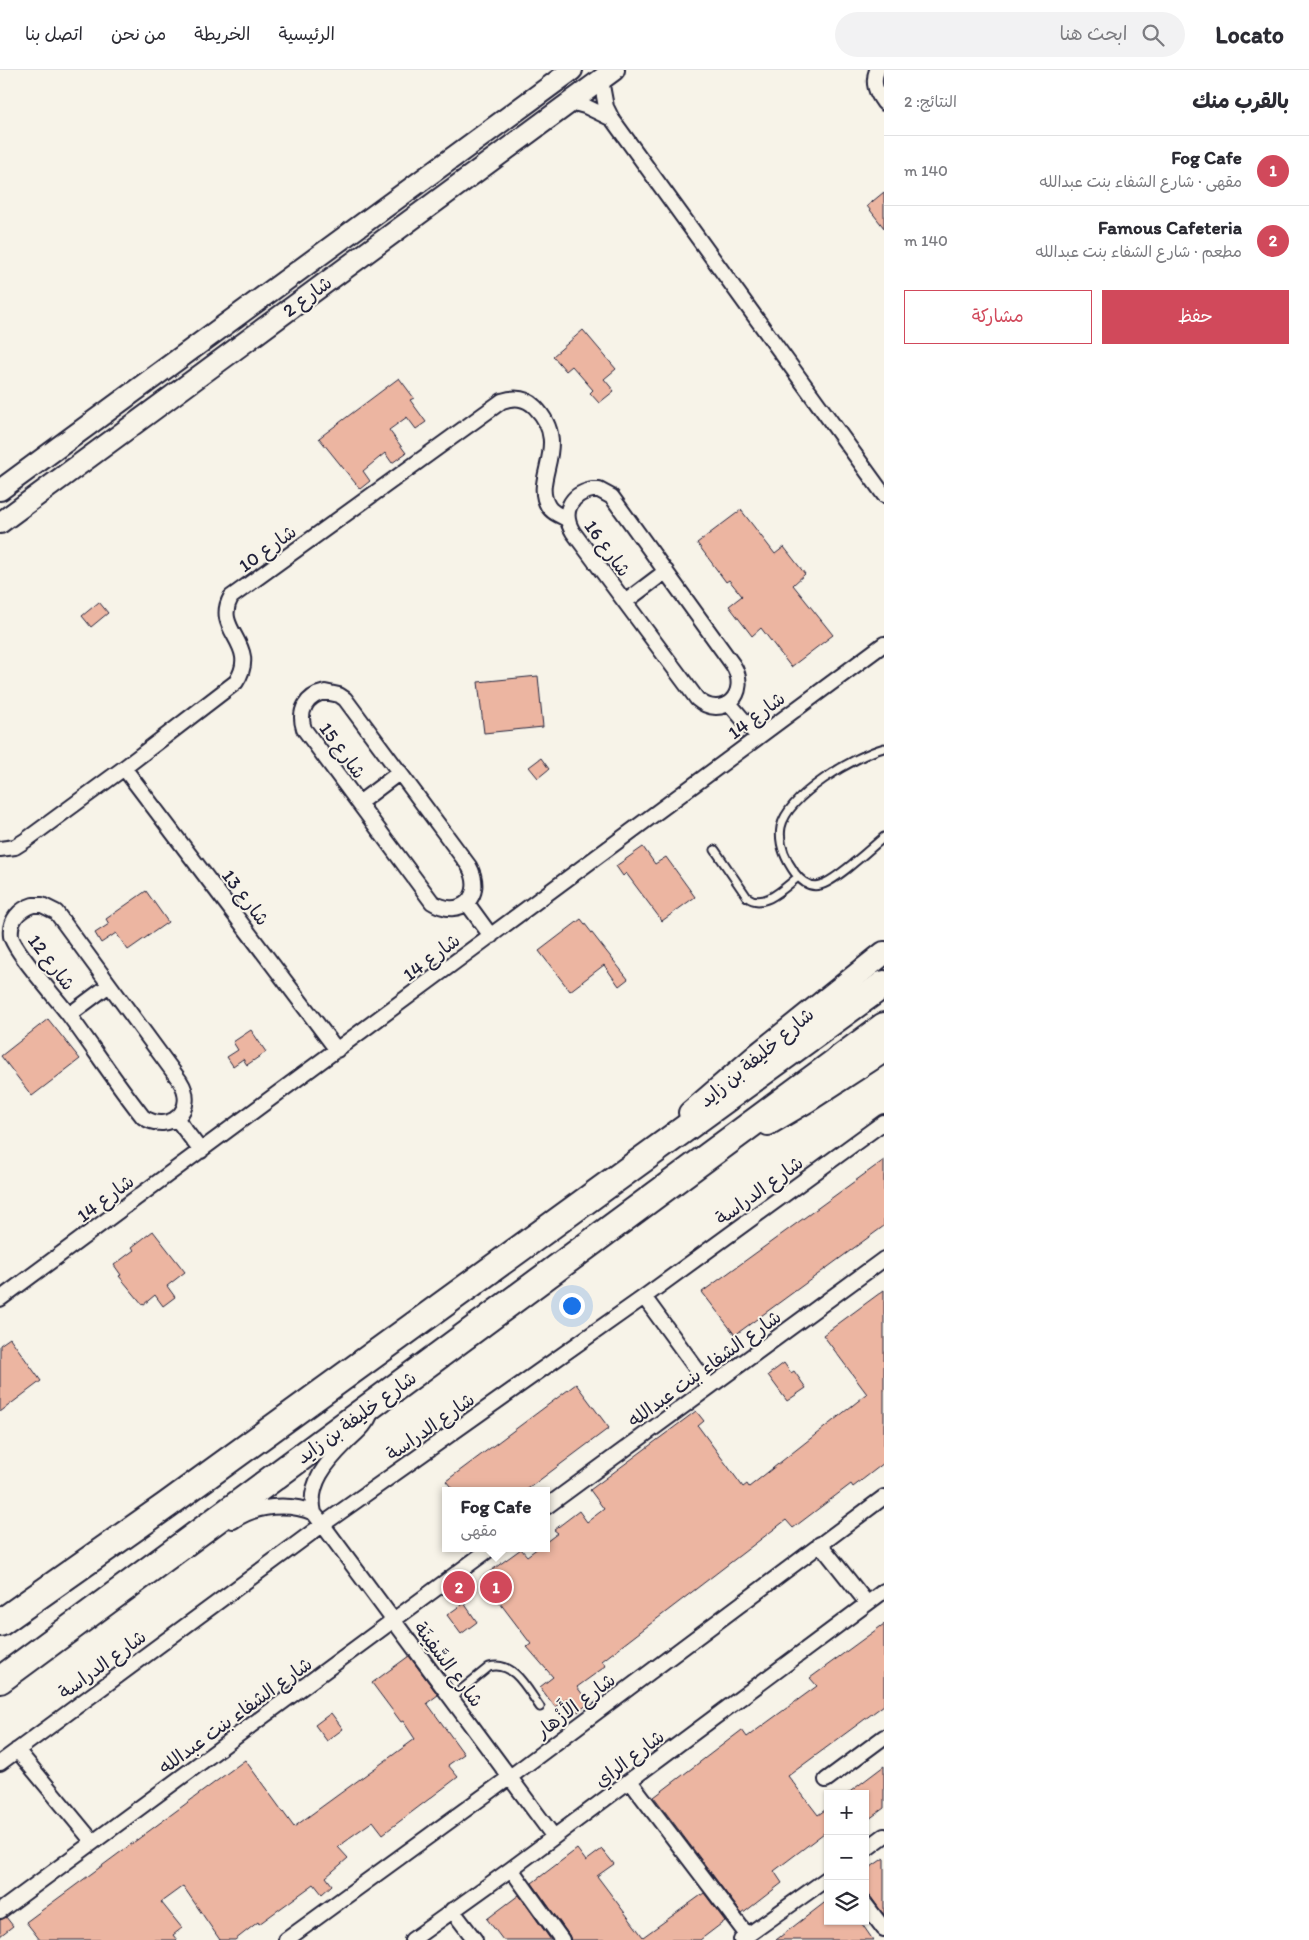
<!DOCTYPE html>
<html lang="ar">
<meta charset="utf-8">
<style>
body{margin:0;font-family:Itim,"Playpen Sans Arabic",sans-serif;background:#f2f2f3;color:#2b2b33;direction:rtl}
.controls{position:absolute;right:15px;bottom:15px;display:grid;overflow:hidden;border-radius:0px;box-shadow:0 1px 4px #0004}
.controls button{width:45px;height:45px;display:grid;place-items:center;padding:0;border:0;border-bottom:1px solid #e1e1e2;background:#fff;color:#2b2b33;font:25px sans-serif}
.you{position:absolute;left:571px;top:1235px;width:18px;height:18px;margin:-12px;border:4px solid #fff;border-radius:50%;background:#1a73e8;box-shadow:0 0 0 8px #1a73e833}
.badge{display:grid;place-items:center;width:32px;height:32px;border-radius:50%;background:#d1495b;color:#fff;font-size:16px;font-weight:700}
.pin{position:absolute;translate:-50% -50%;border:2px solid #fff;box-shadow:0 1px 5px #0006}
.popup{position:absolute;left:442px;top:1417px;width:108px;height:65px;box-sizing:border-box;display:grid;place-content:center;border-radius:0px;background:#fff;filter:drop-shadow(0 1px 4px #0005);font-size:16px;white-space:nowrap;color:#7c7c81}
.popup b{font-size:19px;color:#2b2b33}
.popup::after{content:'';position:absolute;left:50%;top:100%;margin-left:-10px;border:10px solid transparent;border-top-color:#fff}
.list{margin:0;padding:0;list-style:none}
h2{display:flex;justify-content:space-between;align-items:center;height:65px;margin:0;padding:0 20px;font-size:21px}
h2 small{font-size:16px;font-weight:400;color:#7c7c81}
.list li{display:grid;grid-template-columns:32px 1fr auto;gap:15px;align-items:center;box-sizing:border-box;height:70px;padding:0 20px;border-top:1px solid #e1e1e2}
.list b{display:block;font-size:19px;white-space:nowrap}
.list p{margin:0;font-size:16px;white-space:nowrap;color:#7c7c81}
.list em{font-size:16px;font-style:normal;color:#7c7c81}
.actions{display:flex;gap:10px;padding:15px 20px}
.actions a{flex:1;padding:11px 0;border:1px solid #d1495b;border-radius:0px;text-align:center;font-size:18px;color:#d1495b}
.actions .main{background:#d1495b;color:#fff}
.icon{flex:none;width:28px;height:28px;fill:none;stroke:currentColor;stroke-width:2;stroke-linecap:round;stroke-linejoin:round}
.map{position:relative;flex:none;width:884px;height:1870px;overflow:hidden;direction:ltr}
header{display:flex;align-items:center;gap:30px;box-sizing:border-box;height:70px;padding:0 25px;background:#fff;border-bottom:1px solid #e1e1e2}
header strong{font-size:24px}
nav{display:flex;gap:28px;margin-inline-start:auto;font-size:18px}
.search{width:350px;height:45px;background:#f2f2f3;display:flex;align-items:center;gap:12px;box-sizing:border-box;padding:0 18px;border-radius:28px;color:#7c7c81;font-size:19px}
main{display:flex}
aside{flex:1;background:#fff}
.map>svg:first-child{display:block}
.building{fill:#ecb5a1;stroke:#22223b}
.lines{fill:none;stroke-linecap:round;stroke-linejoin:round}
.lane-casing{stroke:#22223b;stroke-width:11}
.street-casing{stroke:#22223b;stroke-width:18}
.secondary-casing{stroke:#22223b;stroke-width:24}
.primary-casing{stroke:#22223b;stroke-width:26}
.highway-casing{stroke:#22223b;stroke-width:30}
.lane{stroke:#f7f3e8;stroke-width:7}
.street{stroke:#f7f3e8;stroke-width:14}
.secondary{stroke:#f7f3e8;stroke-width:20}
.primary{stroke:#f7f3e8;stroke-width:22}
.highway{stroke:#f7f3e8;stroke-width:26}
.labels{text-anchor:middle;stroke-width:4;stroke-linejoin:round;paint-order:stroke}
.street-label{font-size:19px;fill:#22223b;stroke:#f7f3e8}
</style>
<header>
<strong>Locato</strong>
<div class="search"><svg class="icon" aria-label="search" viewBox="0 0 24 24"><circle cx="10" cy="10" r="6"/><path d="M15 15l6 6"/></svg>ابحث هنا</div>
<nav><a>الرئيسية</a><a>الخريطة</a><a>من نحن</a><a>اتصل بنا</a></nav>
</header>
<main>
<aside>
<h2>بالقرب منك<small>النتائج: 2</small></h2>
<ul class="list">
<li><span class="badge">1</span><div><b>Fog Cafe</b><p>مقهى · شارع الشفاء بنت عبدالله</p></div><em>140 m</em></li>
<li><span class="badge">2</span><div><b>Famous Cafeteria</b><p>مطعم · شارع الشفاء بنت عبدالله</p></div><em>140 m</em></li>
</ul>
<div class="actions"><a class="main">حفظ</a><a>مشاركة</a></div>
</aside>
<div class="map">
<svg width="884" height="1870" viewBox="0 0 884 1870">
<rect width="100%" height="100%" fill="#f7f3e8"/>
<filter id="ink" filterUnits="userSpaceOnUse"><feTurbulence type="fractalNoise" baseFrequency=".02" numOctaves="2"/><feDisplacementMap in="SourceGraphic" scale="10" xChannelSelector="R" yChannelSelector="G"/><feConvolveMatrix kernelMatrix="1 2 1 2 8 2 1 2 1" color-interpolation-filters="sRGB"/></filter>
<g filter="url(#ink)">
<!-- building -->
<path class="building" d="M884,122V158L867,136Z
M583,260L616,299L604,309L614,321L599,333L590,323L593,320L572,296L566,301L553,286Z
M399,308L414,328L410,330L426,352L416,359L407,347L389,360L406,383L392,393L385,383L363,401L370,411L360,419L319,368Z
M741,440L775,484L784,477L805,504L793,515L833,565L791,597L761,558L752,566L729,536L742,526L729,510L726,512L697,473Z
M99,532L108,543L91,557L82,546Z
M538,606L543,657L484,663L478,612Z
M541,688L549,699L538,708L529,697Z
M643,777L655,794L666,787L695,827L662,851L626,803L623,806L616,796Z
M146,821L168,852L128,880L116,863L101,873L95,863L109,854L106,849Z
M581,849L628,909L619,916L604,895L570,921L539,881Z
M48,949L80,989L32,1026L1,986Z
M251,960L266,982L247,995L243,989L233,996L227,987L238,980L233,972Z
M884,1090V1156L735,1265L702,1222Z
M153,1161L185,1202L167,1216L175,1227L163,1236L155,1225L143,1235L119,1206L121,1205L114,1195L134,1180L132,1177Z
M884,1220V1393L853,1417L851,1414L793,1458L786,1450L602,1591L606,1596L577,1617L589,1633L578,1642L567,1628L555,1637L540,1617L553,1607L527,1577L531,1574L481,1508L521,1479L527,1486L538,1478H546V1472L558,1463L554,1460L579,1441L587,1452L604,1439L590,1420L696,1341L704,1351L698,1356L743,1417L747,1414L749,1417L867,1324L823,1265Z
M10,1268L41,1311L0,1342V1275Z
M784,1293L791,1303L794,1301L806,1318L787,1331L768,1305Z
M576,1314L609,1358L525,1421H454L446,1411Z
M464,1533L477,1552L461,1564L447,1545Z
M884,1554V1635L788,1706L818,1745L828,1738V1760L774,1801L782,1813L742,1844L654,1727L742,1660L747,1667L817,1616L810,1608Z
M409,1586L438,1625L427,1633L464,1684L448,1695L458,1707L383,1764L373,1751L349,1768V1769L338,1777L348,1788L326,1807L332,1815L322,1824L314,1814L259,1854L258,1852L235,1870H220L183,1816L161,1832L182,1858L173,1865L177,1870H40L26,1852L245,1690L294,1757L415,1669L403,1651L401,1652L372,1613Z
M331,1643L343,1659L327,1671L315,1655Z
M884,1696V1738L865,1752V1724H847Z
M577,1779L586,1791L602,1779L614,1794L597,1806L643,1867L704,1823L725,1851L700,1870H571L569,1865L532,1813Z
M884,1788V1845L865,1819V1801Z
M519,1825L551,1870H503L487,1849Z
M828,1830V1851H860L873,1870H776Z
M6,1847L13,1856L0,1866V1850Z"/>
<g class="lines">
<!-- lane casing -->
<g class="lane-casing">
<path id="lane" d="M884,678C855,686 788,725 781,757C778,774 785,789 795,803C801,811 809,818 820,815C835,812 871,778 884,767
M715,780L747,827C764,840 785,817 798,807
M451,1628L489,1597C514,1590 527,1619 540,1637"/>
</g>
<!-- street casing -->
<g class="street-casing">
<path id="street" d="M877,0C872,13 876,22 884,33
M601,10L606,37L612,49L884,425
M571,32L585,36L612,49
M592,420H599L612,427L733,595C751,624 722,651 697,629L573,462C561,443 570,424 592,420Z
M625,532L666,501
M325,622L339,625L345,629L469,796C486,826 460,850 432,832L304,659C298,641 306,626 325,622Z
M729,633L758,667
M124,698L337,980
M359,733L400,702
M0,779L15,777L26,770L124,698L236,612C261,574 212,561 231,527L502,331C514,327 525,327 535,337C572,375 531,408 548,436C552,443 561,446 567,449
M467,833L491,866
M33,835H42L56,842L180,1011C198,1039 170,1065 143,1047C117,1014 94,979 69,945C58,930 14,881 11,866C9,850 20,839 33,835Z
M69,945L109,915
M176,1048L201,1081
M644,1227L709,1316
M0,1229L884,574
M371,1343C366,1356 356,1363 346,1373C327,1392 307,1414 314,1443L554,1767
M546,1437L884,1189
M233,1451C256,1435 289,1432 314,1443
M820,1474L867,1533
M17,1680L93,1772
M0,1693L322,1455L644,1227L884,1052
M826,1710L884,1667
M630,1711L747,1865
M865,1780L884,1766
M511,1799L562,1870
M865,1834L884,1859
M452,1840L475,1870
M0,1841L491,1478
M286,1870L510,1707L884,1427
M412,1870L511,1799L884,1521
M741,1870L828,1808"/>
</g>
<!-- secondary casing -->
<g class="secondary-casing">
<path id="secondary" d="M0,420L572,0
M0,453L614,0"/>
</g>
<!-- primary casing -->
<g class="primary-casing">
<path id="primary" d="M690,1043L757,985L884,883
M768,1054L807,1031L884,981"/>
</g>
<!-- highway casing -->
<g class="highway-casing">
<path id="highway" d="M0,1553L167,1435L884,914
M0,1610L884,956"/>
</g>
<!-- lane -->
<use href="#lane" class="lane"/>
<!-- street -->
<use href="#street" class="street"/>
<!-- secondary -->
<use href="#secondary" class="secondary"/>
<!-- primary -->
<use href="#primary" class="primary"/>
<!-- highway -->
<use href="#highway" class="highway"/>
</g>
</g>
<g class="labels">
<!-- street labels -->
<g class="street-label">
<text transform="translate(307 226) rotate(-36)" y="7">شارع 2</text>
<text transform="translate(267 478) rotate(-36)" y="7">شارع 10</text>
<text transform="translate(608 478) rotate(54)" y="7">شارع 16</text>
<text transform="translate(756 645) rotate(-37)" y="7">شارع 14</text>
<text transform="translate(343 680) rotate(54)" y="7">شارع 15</text>
<text transform="translate(246 827) rotate(53)" y="7">شارع 13</text>
<text transform="translate(431 887) rotate(-37)" y="7">شارع 14</text>
<text transform="translate(52 892) rotate(53)" y="7">شارع 12</text>
<text transform="translate(756 987) rotate(-40)" y="7">شارع خليفة بن زايد</text>
<text transform="translate(759 1120) rotate(-36)" y="7">شارع الدراسة</text>
<text transform="translate(105 1128) rotate(-37)" y="7">شارع 14</text>
<text transform="translate(704 1298) rotate(-36)" y="7">شارع الشفاء بنت عبدالله</text>
<text transform="translate(356 1347) rotate(-36)" y="7">شارع خليفة بن زايد</text>
<text transform="translate(430 1356) rotate(-35)" y="7">شارع الدراسة</text>
<text transform="translate(102 1594) rotate(-36)" y="7">شارع الدراسة</text>
<text transform="translate(449 1594) rotate(53)" y="7">شارع السَّفِينَة</text>
<text transform="translate(575 1635) rotate(-37)" y="7">شارع الأَزْهار</text>
<text transform="translate(235 1645) rotate(-36)" y="7">شارع الشفاء بنت عبدالله</text>
<text transform="translate(629 1688) rotate(-37)" y="7">شارع الراي</text>
</g>
</g>
</svg>
<div class="controls">
<button>+</button>
<button>−</button>
<button><svg class="icon" aria-label="layers" viewBox="0 0 24 24"><path d="M12 4l9 5-9 5-9-5zM3 14l9 5 9-5"/></svg></button>
</div>
<div class="you"></div>
<div class="pin badge" style="left:496px;top:1517px">1</div>
<div class="popup"><b>Fog Cafe</b>مقهى</div>
<div class="pin badge" style="left:459px;top:1517px">2</div>
</div>
</main>
